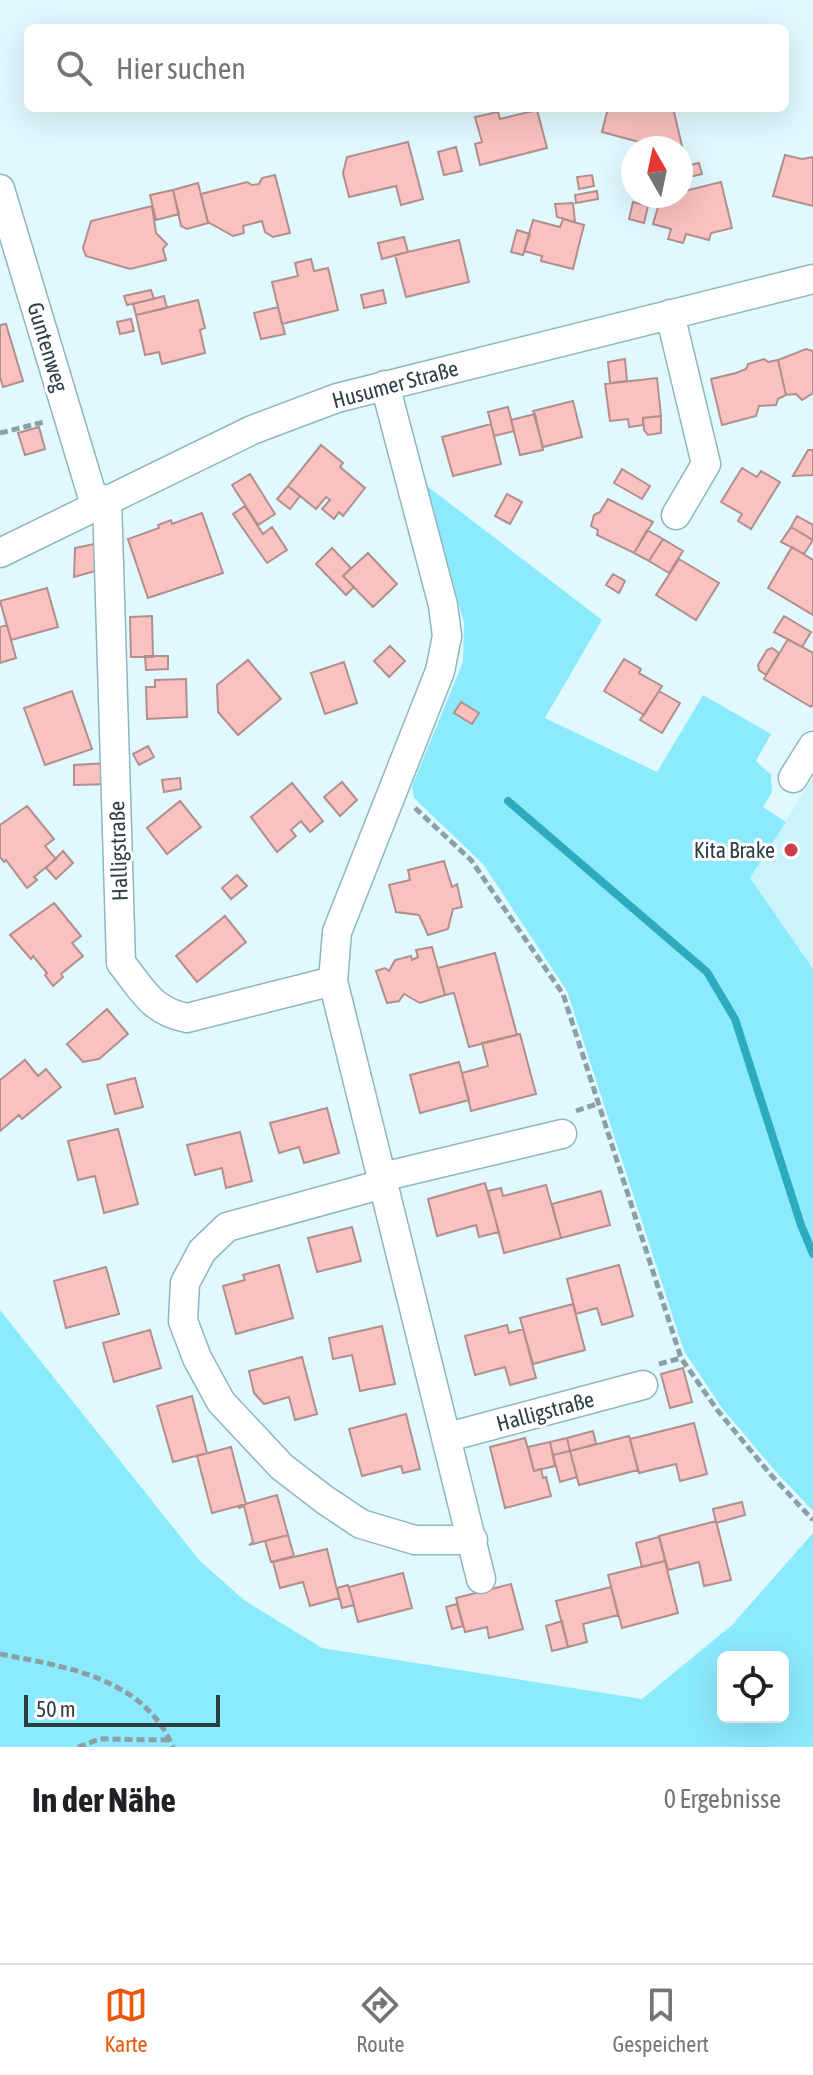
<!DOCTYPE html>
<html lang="de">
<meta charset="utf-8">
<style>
body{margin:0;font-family:"Asap Condensed",sans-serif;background:#f2f2f2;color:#202124}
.controls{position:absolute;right:24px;bottom:24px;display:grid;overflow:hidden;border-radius:12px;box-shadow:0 8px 32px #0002}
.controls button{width:72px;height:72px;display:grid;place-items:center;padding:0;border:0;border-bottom:2px solid #e0e0e0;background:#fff;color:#202124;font:40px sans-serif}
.compass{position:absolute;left:621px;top:136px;width:72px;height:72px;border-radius:50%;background:#fff;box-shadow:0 8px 32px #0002;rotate:351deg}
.scale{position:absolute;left:24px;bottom:20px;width:196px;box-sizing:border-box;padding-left:8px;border:4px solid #2e3f42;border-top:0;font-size:22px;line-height:28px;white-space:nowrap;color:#2e3f42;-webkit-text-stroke:6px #fff;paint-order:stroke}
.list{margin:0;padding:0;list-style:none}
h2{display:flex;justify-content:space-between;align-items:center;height:104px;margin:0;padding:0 32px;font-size:34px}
h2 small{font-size:26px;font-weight:400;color:#757577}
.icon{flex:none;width:44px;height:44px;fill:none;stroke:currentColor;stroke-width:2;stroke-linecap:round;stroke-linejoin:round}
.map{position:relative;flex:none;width:813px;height:1747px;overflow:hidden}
.search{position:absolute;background:#fff;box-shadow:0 8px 32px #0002;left:24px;right:24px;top:24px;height:88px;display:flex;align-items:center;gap:20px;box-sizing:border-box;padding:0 28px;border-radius:12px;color:#757577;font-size:30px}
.sheet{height:216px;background:#fff}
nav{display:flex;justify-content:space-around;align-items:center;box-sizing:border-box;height:112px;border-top:2px solid #e0e0e0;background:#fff;font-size:22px;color:#757577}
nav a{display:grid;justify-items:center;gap:4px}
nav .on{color:#ea580c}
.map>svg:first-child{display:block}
.built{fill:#caf3fb}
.green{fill:#8beafd;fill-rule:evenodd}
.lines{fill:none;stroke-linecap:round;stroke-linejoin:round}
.stream{stroke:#2cabbf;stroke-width:8}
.building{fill:#f9c1bf;stroke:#b28e8d;stroke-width:2}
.minor-casing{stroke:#8eb6be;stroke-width:31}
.path{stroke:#8aa0a4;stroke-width:5;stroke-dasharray:8 4;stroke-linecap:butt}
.minor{stroke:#fff;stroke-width:28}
.poi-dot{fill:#cd3d4a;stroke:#fff;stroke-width:3}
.labels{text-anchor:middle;stroke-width:6;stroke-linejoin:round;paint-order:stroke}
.street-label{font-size:22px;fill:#2e3f42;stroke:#fff}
.poi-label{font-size:22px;fill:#2e3f42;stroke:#fff;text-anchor:end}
</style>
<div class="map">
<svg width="813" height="1747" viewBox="0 0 813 1747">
<rect width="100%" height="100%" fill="#e0f9fe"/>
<!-- built -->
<path class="built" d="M813,778V969L750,878Z"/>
<!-- green -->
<path class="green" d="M427,486L602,620L545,718L657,772L703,695L771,734L756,761L771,775L772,792L763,807L786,822L750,878L813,969V1511L777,1473L722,1408L684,1351L567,991L483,864L414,798L412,786L463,662L464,623Z
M0,1310L200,1561L244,1600L322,1648L642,1699L732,1625L813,1533V1747H0ZM723,1657H783V1717H723Z"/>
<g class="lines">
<!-- stream -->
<path class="stream" d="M508,801L707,972L735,1019L801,1225L813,1254"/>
</g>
<!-- building -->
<path class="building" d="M608,108H673L682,146L666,148L664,138V141L660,139L658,147L602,132Z
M537,110L547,148L480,165L475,144L482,142L475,117L498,112L500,119Z
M408,142L423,199L401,205L396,186L349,197L343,173L347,157Z
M456,147L462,171L444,175L438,152Z
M785,155L802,159L813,157V206L773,196Z
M699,163L702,174L681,179V167Z
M275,175L290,233L273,237L265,232L262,221L243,226L244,233L233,236L208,222L201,194L247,182L252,185L259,184L262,178Z
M592,175L594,186L579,189L577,177Z
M721,182L732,228L711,233L709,240L686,234L683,243L668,239L671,229L653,224L661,197L681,196V192Z
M198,183L208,223L187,229L181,226L173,190Z
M173,190L179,214L156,220L150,195Z
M597,191L598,199L576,203L575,195Z
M633,202L648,206L644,223L629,219Z
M573,203L575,222L557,217L555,204Z
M152,206L156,233L167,244L163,249L166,260L130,269L86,256L83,248L91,221Z
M563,219L584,225L573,269L541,261L542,256L524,251L533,220L560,227Z
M517,230L530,234L523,255L511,252Z
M404,237L408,252L382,259L378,243Z
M459,240L469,282L406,297L395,255Z
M311,259L314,271L328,268L338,310L282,324L272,282L298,276L295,263Z
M151,290L154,299L127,305L124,296Z
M383,290L386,303L364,308L361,295Z
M164,296L167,308L136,315L133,304Z
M198,300L205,328L200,330L205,353L162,364L159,352L145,355L136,315Z
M278,307L285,334L261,339L254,313Z
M131,319L134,331L120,334L117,322Z
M6,324L23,381L3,387L0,377V325Z
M806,349L813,351V393L802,400L796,394L786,395L778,360Z
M625,359L627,381L610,383L608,362Z
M764,359L768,362L778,360L786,395L778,399L776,405L759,406L756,416L722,425L711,379L736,373L746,369L748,364Z
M657,378L661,416L643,418V425L629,427L628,419L610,421L605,384Z
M573,401L582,437L543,447L533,411Z
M508,407L514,431L494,436L488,412Z
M535,414L543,450L520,455L511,420Z
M661,416V433L648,435L644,430L643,418Z
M491,424L501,464L453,476L442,437Z
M39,427L45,449L25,455L18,433Z
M321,445L343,463L340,467L365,488L343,516L339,512L334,519L322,509L330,500L326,497L316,509L288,486Z
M808,450H813V475L793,476Z
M742,468L757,477L761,471L780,482L751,529L738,521L742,514L721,502Z
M622,469L650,486L642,499L614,483Z
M250,474L275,514L258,525L232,485Z
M288,486L300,496L290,509L277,499Z
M507,494L522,502L510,524L495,516Z
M608,499L653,522L634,553L597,535L598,530L591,526L594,515L600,512Z
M245,506L263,534L272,527L287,550L267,563L233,514Z
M202,513L223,573L148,598L128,539L159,528L158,525L171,520L172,524Z
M797,516L813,525V540L791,527Z
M791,527L813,540L804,554L781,542Z
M647,530L663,539L649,561L634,553Z
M663,539L683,551L669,573L649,561Z
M99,543V570L74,577L75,548Z
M792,547L813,560V615L768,588Z
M332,548L351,568L343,576L354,587L346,595L316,564Z
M368,553L397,584L373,607L343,576Z
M679,559L719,583L696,620L656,595Z
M613,574L625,581L619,593L606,585Z
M47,588L58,627L11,640L0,601Z
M152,616L153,657H131L130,617Z
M784,616L811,632L802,647L774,632Z
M7,625L16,658L0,663V627Z
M788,639L813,653V704L811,707L764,679Z
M390,646L405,661L389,677L374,661Z
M772,648L779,653L766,675L759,670L758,665L767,650Z
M145,656H168V669L146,670Z
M624,659L641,669L639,673L662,686L644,715L604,691Z
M248,660L281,699L238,735L218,712L217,685Z
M344,662L357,703L325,714L311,673Z
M186,679L187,717L147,719L146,687H155V680Z
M72,691L92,749L45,765L24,708Z
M659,691L680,703L662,733L640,720Z
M461,702L479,713L472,724L454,713Z
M148,746L154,757L139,765L133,754Z
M108,763L109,784L74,785V765Z
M180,778L181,789L164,792L162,780Z
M342,782L357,800L340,816L324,797Z
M292,783L323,821L310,832L301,821L291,830L296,836L277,852L251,817Z
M180,801L201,827L167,854L147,828Z
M27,806L54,839L45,846L56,859L34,877L37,880L27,888L6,860L4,862L0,857V825Z
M63,851L73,863L56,879L46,868Z
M444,861L452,887L457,884L462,907L453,909L448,929L428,935L419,915L396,912L389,885L410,880L408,870Z
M237,875L247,886L231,899L222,888Z
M54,903L81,936L72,943L83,956L61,974L63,977L53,986L45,975L47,973L33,956L31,959L10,935Z
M225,916L246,942L197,982L176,956Z
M432,947L445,995L420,1003L404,994L399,1001L387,1003L376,971L385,968L389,971L395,960L411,956L412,960L418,957L416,950Z
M495,953L517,1035L469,1047L454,993L445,995L438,968Z
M107,1009L128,1034L99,1059L83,1062L67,1044Z
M520,1034L536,1094L471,1111L462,1073L488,1066L482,1043Z
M25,1060L38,1076L46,1069L61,1087L22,1119L19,1115L0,1131V1080Z
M459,1062L469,1100L420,1113L410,1075Z
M135,1078L143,1107L115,1114L107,1085Z
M327,1108L339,1153L304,1163L299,1147L279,1153L270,1123Z
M118,1129L138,1204L104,1213L95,1176L78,1180L68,1141Z
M240,1132L252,1181L226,1188L222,1168L195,1175L187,1145Z
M485,1183L499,1232L479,1237L476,1225L437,1236L428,1199Z
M546,1185L561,1238L504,1253L488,1191L501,1188L503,1196Z
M601,1191L610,1225L561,1238L552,1204Z
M352,1227L361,1261L317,1272L308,1238Z
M279,1265L293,1318L236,1334L223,1286L245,1280L243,1275Z
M619,1265L633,1316L602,1325L597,1308L576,1314L567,1279Z
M106,1267L119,1314L66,1328L54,1281Z
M573,1304L585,1350L533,1364L520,1318Z
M507,1325L509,1333L523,1329L536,1378L510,1385L505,1367L475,1375L465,1336Z
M382,1326L395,1384L360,1391L352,1355L333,1359L329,1338Z
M150,1330L161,1368L114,1382L103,1343Z
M302,1357L317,1414L295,1420L289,1397L264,1404L254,1393L249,1371Z
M683,1368L692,1402L670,1408L661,1374Z
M192,1396L207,1453L173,1462L157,1406Z
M406,1414L420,1469L403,1473L401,1466L362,1476L349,1429Z
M694,1423L707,1474L680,1481L676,1464L639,1473L630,1439Z
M593,1431L596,1444L570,1451L567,1438Z
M629,1436L638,1470L579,1485L570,1451Z
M525,1438L534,1471L541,1469L543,1478L546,1477L551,1496L505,1508L490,1447Z
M567,1438L570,1451L553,1455L550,1442Z
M550,1442L555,1466L534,1471L528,1447Z
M231,1447L246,1504L212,1513L197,1456Z
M570,1451L577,1477L560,1482L553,1455Z
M277,1495L288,1535L249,1545L253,1542L244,1506L239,1508L238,1506Z
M742,1502L745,1515L716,1523L713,1509Z
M716,1521L731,1580L704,1586L699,1562L668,1570L659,1536Z
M288,1535L294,1556L271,1562L265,1541Z
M659,1537L665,1561L642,1567L636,1543Z
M327,1549L339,1598L310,1606L303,1582L280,1588L273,1562Z
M665,1561L678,1613L622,1628L608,1575Z
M403,1573L412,1608L358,1622L349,1587Z
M511,1584L523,1629L489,1638L487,1627L465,1632L456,1598Z
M348,1585L354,1605L342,1608L337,1588Z
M611,1587L618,1615L583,1624L587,1642L568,1647L556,1601Z
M457,1604L463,1626L452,1629L446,1607Z
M562,1621L568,1647L552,1651L546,1626Z"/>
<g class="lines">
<!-- minor casing -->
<g class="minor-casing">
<path id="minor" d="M0,189L95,505
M670,314L706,464L676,515
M385,385L443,605L447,636L440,671L337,932L333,981L481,1579
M107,499L121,963C143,990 151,1011 187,1018L333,981
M0,553L252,430L337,398L813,279
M793,778L813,746
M382,1177L562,1134
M383,1184L227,1227L202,1251L185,1283L183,1321L197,1358L221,1402L282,1467L325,1500L361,1524L415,1540H473
M448,1437L643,1385"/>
</g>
<!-- path -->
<path class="path" d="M0,433L44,422
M415,808L471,860L563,994L681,1358L718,1411L771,1475L813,1520
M576,1111L597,1104
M659,1364L681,1358
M0,1654C66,1667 143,1677 173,1747
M78,1747L100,1739L170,1740"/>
<!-- minor -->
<use href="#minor" class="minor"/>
</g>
<!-- markers -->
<circle class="poi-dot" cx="791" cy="850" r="8"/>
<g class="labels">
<!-- street labels -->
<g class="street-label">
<text transform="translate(48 347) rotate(73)" y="8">Guntenweg</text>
<text transform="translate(395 384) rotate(-15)" y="8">Husumer Straße</text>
<text transform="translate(118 851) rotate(-92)" y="8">Halligstraße</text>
<text transform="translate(545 1411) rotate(-15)" y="8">Halligstraße</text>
</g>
<!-- poi labels -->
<g class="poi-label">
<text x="775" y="858">Kita Brake</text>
</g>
</g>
</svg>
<div class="controls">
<button><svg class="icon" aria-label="locate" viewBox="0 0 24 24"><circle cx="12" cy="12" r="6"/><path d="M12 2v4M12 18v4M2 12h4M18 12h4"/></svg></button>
</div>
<svg class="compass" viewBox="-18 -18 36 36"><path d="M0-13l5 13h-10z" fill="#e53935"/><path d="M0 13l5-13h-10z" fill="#757577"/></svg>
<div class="scale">50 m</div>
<div class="search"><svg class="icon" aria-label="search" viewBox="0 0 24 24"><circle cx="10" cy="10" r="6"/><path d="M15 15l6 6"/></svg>Hier suchen</div>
</div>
<section class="sheet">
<h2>In der Nähe<small>0 Ergebnisse</small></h2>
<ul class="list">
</ul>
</section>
<nav>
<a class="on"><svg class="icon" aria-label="map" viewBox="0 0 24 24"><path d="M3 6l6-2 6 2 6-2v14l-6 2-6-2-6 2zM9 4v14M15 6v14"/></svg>Karte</a>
<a><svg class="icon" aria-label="directions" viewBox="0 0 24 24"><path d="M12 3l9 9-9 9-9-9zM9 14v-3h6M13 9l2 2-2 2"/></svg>Route</a>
<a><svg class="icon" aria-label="saved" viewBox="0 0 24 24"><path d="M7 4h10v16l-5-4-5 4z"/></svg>Gespeichert</a>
</nav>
